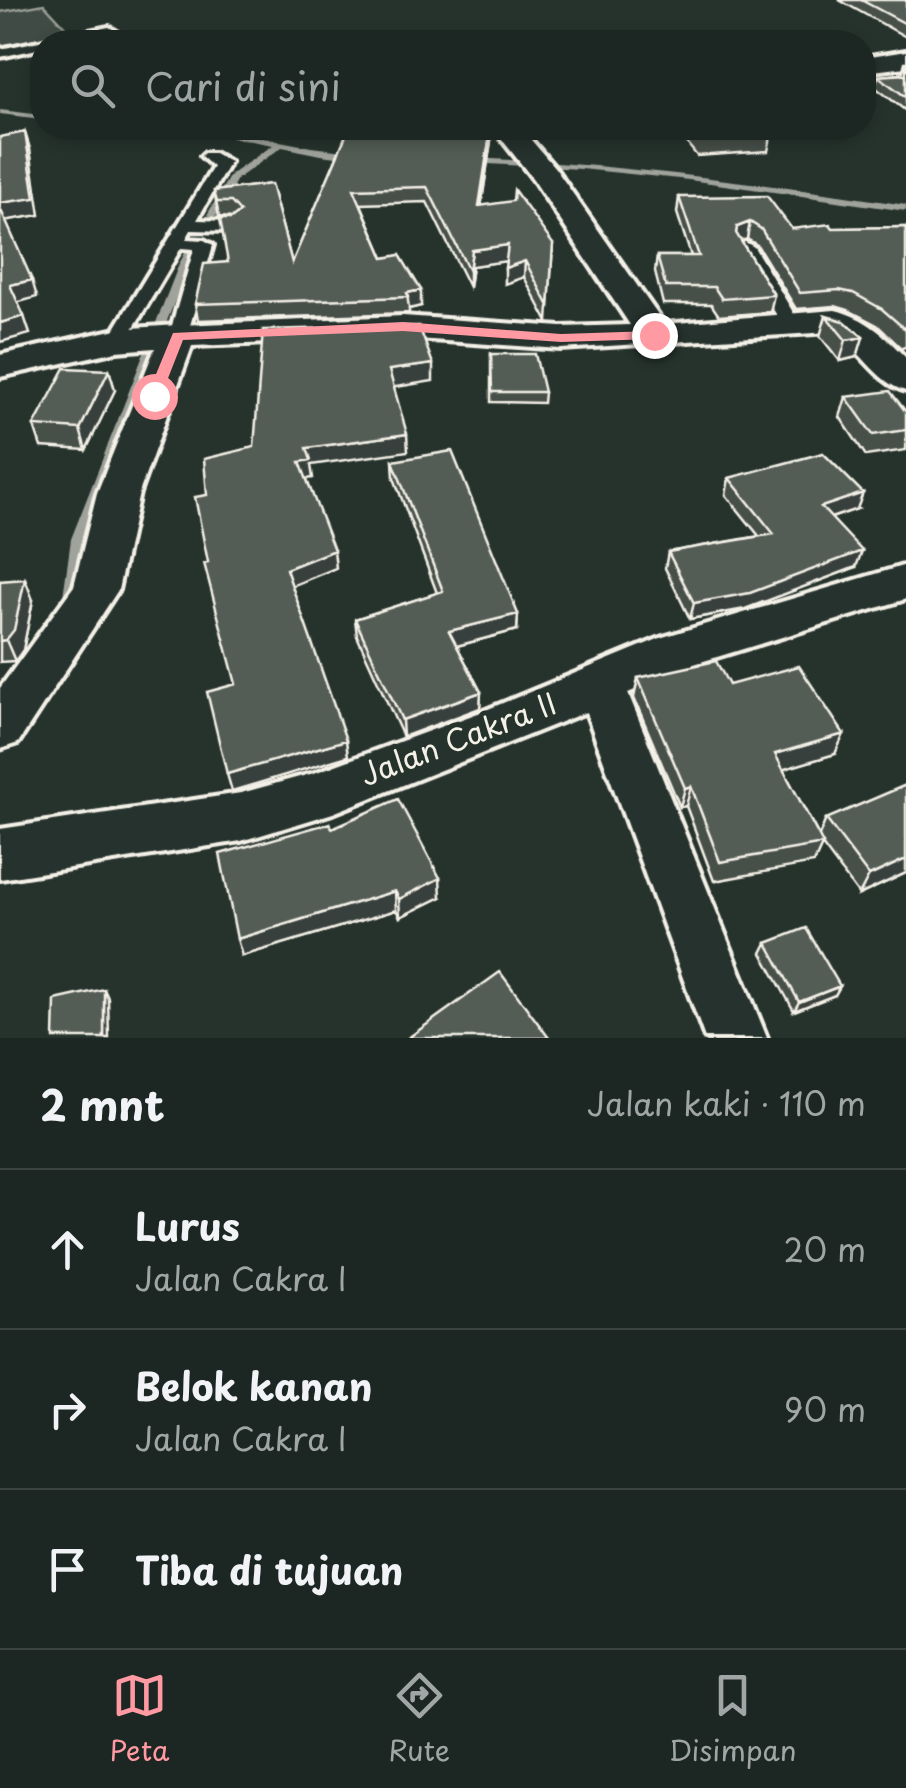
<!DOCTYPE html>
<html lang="id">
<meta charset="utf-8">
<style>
body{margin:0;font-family:"Playpen Sans",sans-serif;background:#29322f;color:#f1f3f6}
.stop{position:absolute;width:30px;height:30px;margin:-22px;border:8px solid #ff9aa2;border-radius:50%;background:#fff}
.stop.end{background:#ff9aa2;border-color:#fff;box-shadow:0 2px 10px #0008}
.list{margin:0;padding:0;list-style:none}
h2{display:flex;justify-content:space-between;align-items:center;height:130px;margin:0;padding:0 40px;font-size:42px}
h2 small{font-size:32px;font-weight:400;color:#a0a5a5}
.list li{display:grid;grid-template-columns:65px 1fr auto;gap:30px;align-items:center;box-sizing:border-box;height:160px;padding:0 40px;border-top:2px solid #3a4340}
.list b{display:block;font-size:38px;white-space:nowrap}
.list p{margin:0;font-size:32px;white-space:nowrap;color:#a0a5a5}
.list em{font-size:32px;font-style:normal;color:#a0a5a5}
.icon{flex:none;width:55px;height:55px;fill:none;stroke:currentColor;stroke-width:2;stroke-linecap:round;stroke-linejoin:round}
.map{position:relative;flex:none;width:906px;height:1038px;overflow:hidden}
.search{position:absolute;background:#1c2622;box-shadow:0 5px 15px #0003;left:30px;right:30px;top:30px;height:110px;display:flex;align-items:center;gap:25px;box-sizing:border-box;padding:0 35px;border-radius:40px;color:#a0a5a5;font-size:38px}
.sheet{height:610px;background:#1c2622}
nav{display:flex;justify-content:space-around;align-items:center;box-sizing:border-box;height:140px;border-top:2px solid #3a4340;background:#1c2622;font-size:28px;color:#a0a5a5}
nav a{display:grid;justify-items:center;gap:5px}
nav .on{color:#ff9aa2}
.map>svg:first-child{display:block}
.green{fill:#414b45;stroke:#9a9e96;stroke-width:2.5}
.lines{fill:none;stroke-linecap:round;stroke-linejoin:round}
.stream{fill:#9fa39b;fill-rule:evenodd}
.lane-casing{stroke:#f4f1e8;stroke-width:8}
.street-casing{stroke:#f4f1e8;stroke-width:8}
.lane{fill:#26332d;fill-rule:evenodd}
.street{fill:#26332d;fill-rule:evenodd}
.wall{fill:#474f49;stroke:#f4f1e8;stroke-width:2.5}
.shaded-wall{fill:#39403c;stroke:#f4f1e8;stroke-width:2.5}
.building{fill:#525c55;stroke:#f4f1e8;stroke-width:2.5}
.route{fill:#ff9aa2}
.labels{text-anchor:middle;stroke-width:10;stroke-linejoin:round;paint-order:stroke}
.street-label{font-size:30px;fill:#f4f1e8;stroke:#26332d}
</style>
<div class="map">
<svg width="906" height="1038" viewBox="0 0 906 1038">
<rect width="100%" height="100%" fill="#26332d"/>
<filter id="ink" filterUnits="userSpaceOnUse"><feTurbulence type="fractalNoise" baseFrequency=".01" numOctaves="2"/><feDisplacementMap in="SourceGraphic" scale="20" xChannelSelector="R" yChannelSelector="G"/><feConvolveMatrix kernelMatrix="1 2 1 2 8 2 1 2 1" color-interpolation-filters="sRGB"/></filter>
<g filter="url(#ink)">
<!-- green -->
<path class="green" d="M44,4L70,32L0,46V12Z"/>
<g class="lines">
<!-- stream -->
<path class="stream" d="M0,110L42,115V119L0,114Z
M188,128H212L311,147L352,152L356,155C335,161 304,151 282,147L237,179L217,215L212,218L207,215L230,175L273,145L192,130Z
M472,158C618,164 762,183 906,205V211L689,180L581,169L469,163V159Z
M197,237L202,240L189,264L83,539L76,604L74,608H64L62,604L71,539L179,264L192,240Z"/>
<!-- lane casing -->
<g class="lane-casing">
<path id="lane" d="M109,27L133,42H119L107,35L69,42H42V48L0,57V49Z
M204,153H214L230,162L197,220L231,221L239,226L231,231L191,230L186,239L204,240L213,245L187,336L178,342L169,336L194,249L181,248L124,344H110L108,340L213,167L201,156Z
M745,242L754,247L800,324L798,328L791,330L782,324L736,247Z"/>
</g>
<!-- street casing -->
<g class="street-casing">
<path id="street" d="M906,51V67L864,72V58Z
M493,128H521L555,168L664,324L835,310C867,318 884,335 906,358V391C875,383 860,345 830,332L561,349L403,338L192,346L139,493L118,590L18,743L0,749V688L74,586L97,493L155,348L117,351L0,377V355L117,329L178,325L403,316L561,327L630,325L533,179Z
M906,565V599L694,664L628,693L767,1038H705L586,712L333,813L241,841L0,879V829L241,793L314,773L481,712L663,637Z"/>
</g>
<!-- lane -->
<use href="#lane" class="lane"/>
<!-- street -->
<use href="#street" class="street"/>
</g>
<!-- wall -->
<path class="wall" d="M839,0H906V37Z
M905,62H906V111L875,87L878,76L902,74Z
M349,128L492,134L481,206L553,244L548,322L524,277L505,284L506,261L472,266L469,287L427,202L361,204L384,258L421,306L409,309V313L198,320L195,304L228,262L232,218L219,217L214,191L271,184L292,263Z
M675,128H768L772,132L768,151L697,156Z
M679,197L792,229L906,227V347L901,348L877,325L848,310L835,306L796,309L757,245L747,239L741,241L774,295L770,312L719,316L711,304H663L655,272L657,256H691L677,213Z
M826,316L863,337L857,357L840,361L820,336Z
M491,354L544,392L543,403L491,402Z
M109,370L115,390L86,450L41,447L34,426Z
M846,397L906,412V450L866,456L840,417Z
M393,461L518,614L517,630L457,646L481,692L480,708L403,737L357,636L355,619L437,593L394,478Z
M729,478L857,509L831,518L856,567L745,609L690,619L665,568L668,552L759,536L726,495Z
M0,581L33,600L23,650L15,661L0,662Z
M638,678L729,685L835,754L783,769L819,836L826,819L906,873L859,895L822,845L814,863L714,881L686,806L680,807L634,698Z
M332,828L441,897L400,917L396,910L242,956Z
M767,943L840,986L835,995L794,1011L762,953Z"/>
<!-- shaded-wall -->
<path class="shaded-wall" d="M491,128L492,134L479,222V206Z
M25,132L30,149L40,215L3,221L0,210V203Z
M750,222L747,239L734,244L737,227Z
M508,245L507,261L472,266L469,287V271L472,250Z
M525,261L524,277L505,284V268Z
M32,280L37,297L16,303L10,285Z
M421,290V306L409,309L407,293Z
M24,316L30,334L0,342V323Z
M863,337L857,357L840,361L846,340Z
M433,364V381L390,388L389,370Z
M109,370L115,390L86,450L80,429Z
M407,434L408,451L311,465L313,478L302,480L300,462L307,448Z
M863,493L857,509L816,523L821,507Z
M334,550L336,568L289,587L286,569Z
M862,551L856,567L745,609L690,619L694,603Z
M25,579L33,600L23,650L15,661L6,640Z
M518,614L517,630L449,648V631Z
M481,692L480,708L403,737L402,720Z
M844,734L835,754L768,774L775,754Z
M346,740L348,756L232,791L227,774Z
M691,786L686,806L680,807L685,788Z
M906,859V873L859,895L869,876Z
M440,878L441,897L400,917L399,899Z
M395,891L396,910L242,956L237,939Z
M840,986L835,995L794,1011L799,1002Z
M104,989L108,998L109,1038H104Z"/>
<!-- building -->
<path class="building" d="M861,0H906V24Z
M906,74V97L878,76Z
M349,128H491L479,206L513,201L514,190L553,244L549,306L525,261L505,268L508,245L472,250L469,271L427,187L354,189L384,258L400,255L421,290L407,293L408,297L195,304L204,264L228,262L220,219H231L240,212L231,202H217L214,191L271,184L292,263Z
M692,128H768L772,132L700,137Z
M25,132L35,198L0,203V137Z
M767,196L792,229L830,224L833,228L906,227V330L882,309L853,293L839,290L800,293L761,229L750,222L737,227L736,233L774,295L722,299L714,287H666L657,256H699L679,197Z
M0,208L32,280L10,285L24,316L0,323Z
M826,316L844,321L863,337L846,340Z
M419,326L433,364L389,370L407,434L307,448L311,460L300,462L334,550L286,569L346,740L227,774L207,692L236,684L204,563L208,562L195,497L207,495L204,459L254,447L263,330Z
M491,354H535L544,392H492Z
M65,368L109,370L80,429L34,426Z
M890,391L906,412V430L873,435L846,397Z
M452,451L518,614L449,631L481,692L402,720L355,619L443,591L393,461Z
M823,453L863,493L821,507L862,551L750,593L694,603L668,552L774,534L729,478Z
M25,579L14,630L6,640L0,641V581Z
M716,661L729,685L799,666L844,734L775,754L823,844L720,862L691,786L685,788L638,678Z
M906,785V859L869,876L826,819Z
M398,799L440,878L399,899L395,891L237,939L220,854L330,823L332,828Z
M806,928L840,986L799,1002L767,943Z
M500,972L549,1038H408Z
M104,989V1038H54L55,1000Z"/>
</g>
<!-- route -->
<path class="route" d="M403,322L561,334L654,331L661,335L654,339L561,342L403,331L183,340L161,396L154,400L147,396L173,333Z"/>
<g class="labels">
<!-- street labels -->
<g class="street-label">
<text transform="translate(459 740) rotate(-21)" y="10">Jalan Cakra II</text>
</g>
</g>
</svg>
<div class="stop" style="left:154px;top:396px"></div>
<div class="stop end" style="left:654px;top:335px"></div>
<div class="search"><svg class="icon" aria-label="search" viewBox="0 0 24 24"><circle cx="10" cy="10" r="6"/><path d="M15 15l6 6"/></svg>Cari di sini</div>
</div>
<section class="sheet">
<h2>2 mnt<small>Jalan kaki · 110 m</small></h2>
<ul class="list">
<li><svg class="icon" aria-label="ahead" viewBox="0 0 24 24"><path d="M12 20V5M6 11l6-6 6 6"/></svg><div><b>Lurus</b><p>Jalan Cakra I</p></div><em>20 m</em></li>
<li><svg class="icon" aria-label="right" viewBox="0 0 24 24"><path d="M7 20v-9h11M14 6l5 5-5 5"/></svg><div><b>Belok kanan</b><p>Jalan Cakra I</p></div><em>90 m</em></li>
<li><svg class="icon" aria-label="arrive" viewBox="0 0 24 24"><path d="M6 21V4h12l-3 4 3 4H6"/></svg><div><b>Tiba di tujuan</b></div></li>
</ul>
</section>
<nav>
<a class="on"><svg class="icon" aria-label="map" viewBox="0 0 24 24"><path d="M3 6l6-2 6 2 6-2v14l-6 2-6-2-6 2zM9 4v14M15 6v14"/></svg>Peta</a>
<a><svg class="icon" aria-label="directions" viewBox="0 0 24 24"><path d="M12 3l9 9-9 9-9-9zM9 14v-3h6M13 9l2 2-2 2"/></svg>Rute</a>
<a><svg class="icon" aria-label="saved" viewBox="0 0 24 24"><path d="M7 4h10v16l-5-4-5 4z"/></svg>Disimpan</a>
</nav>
